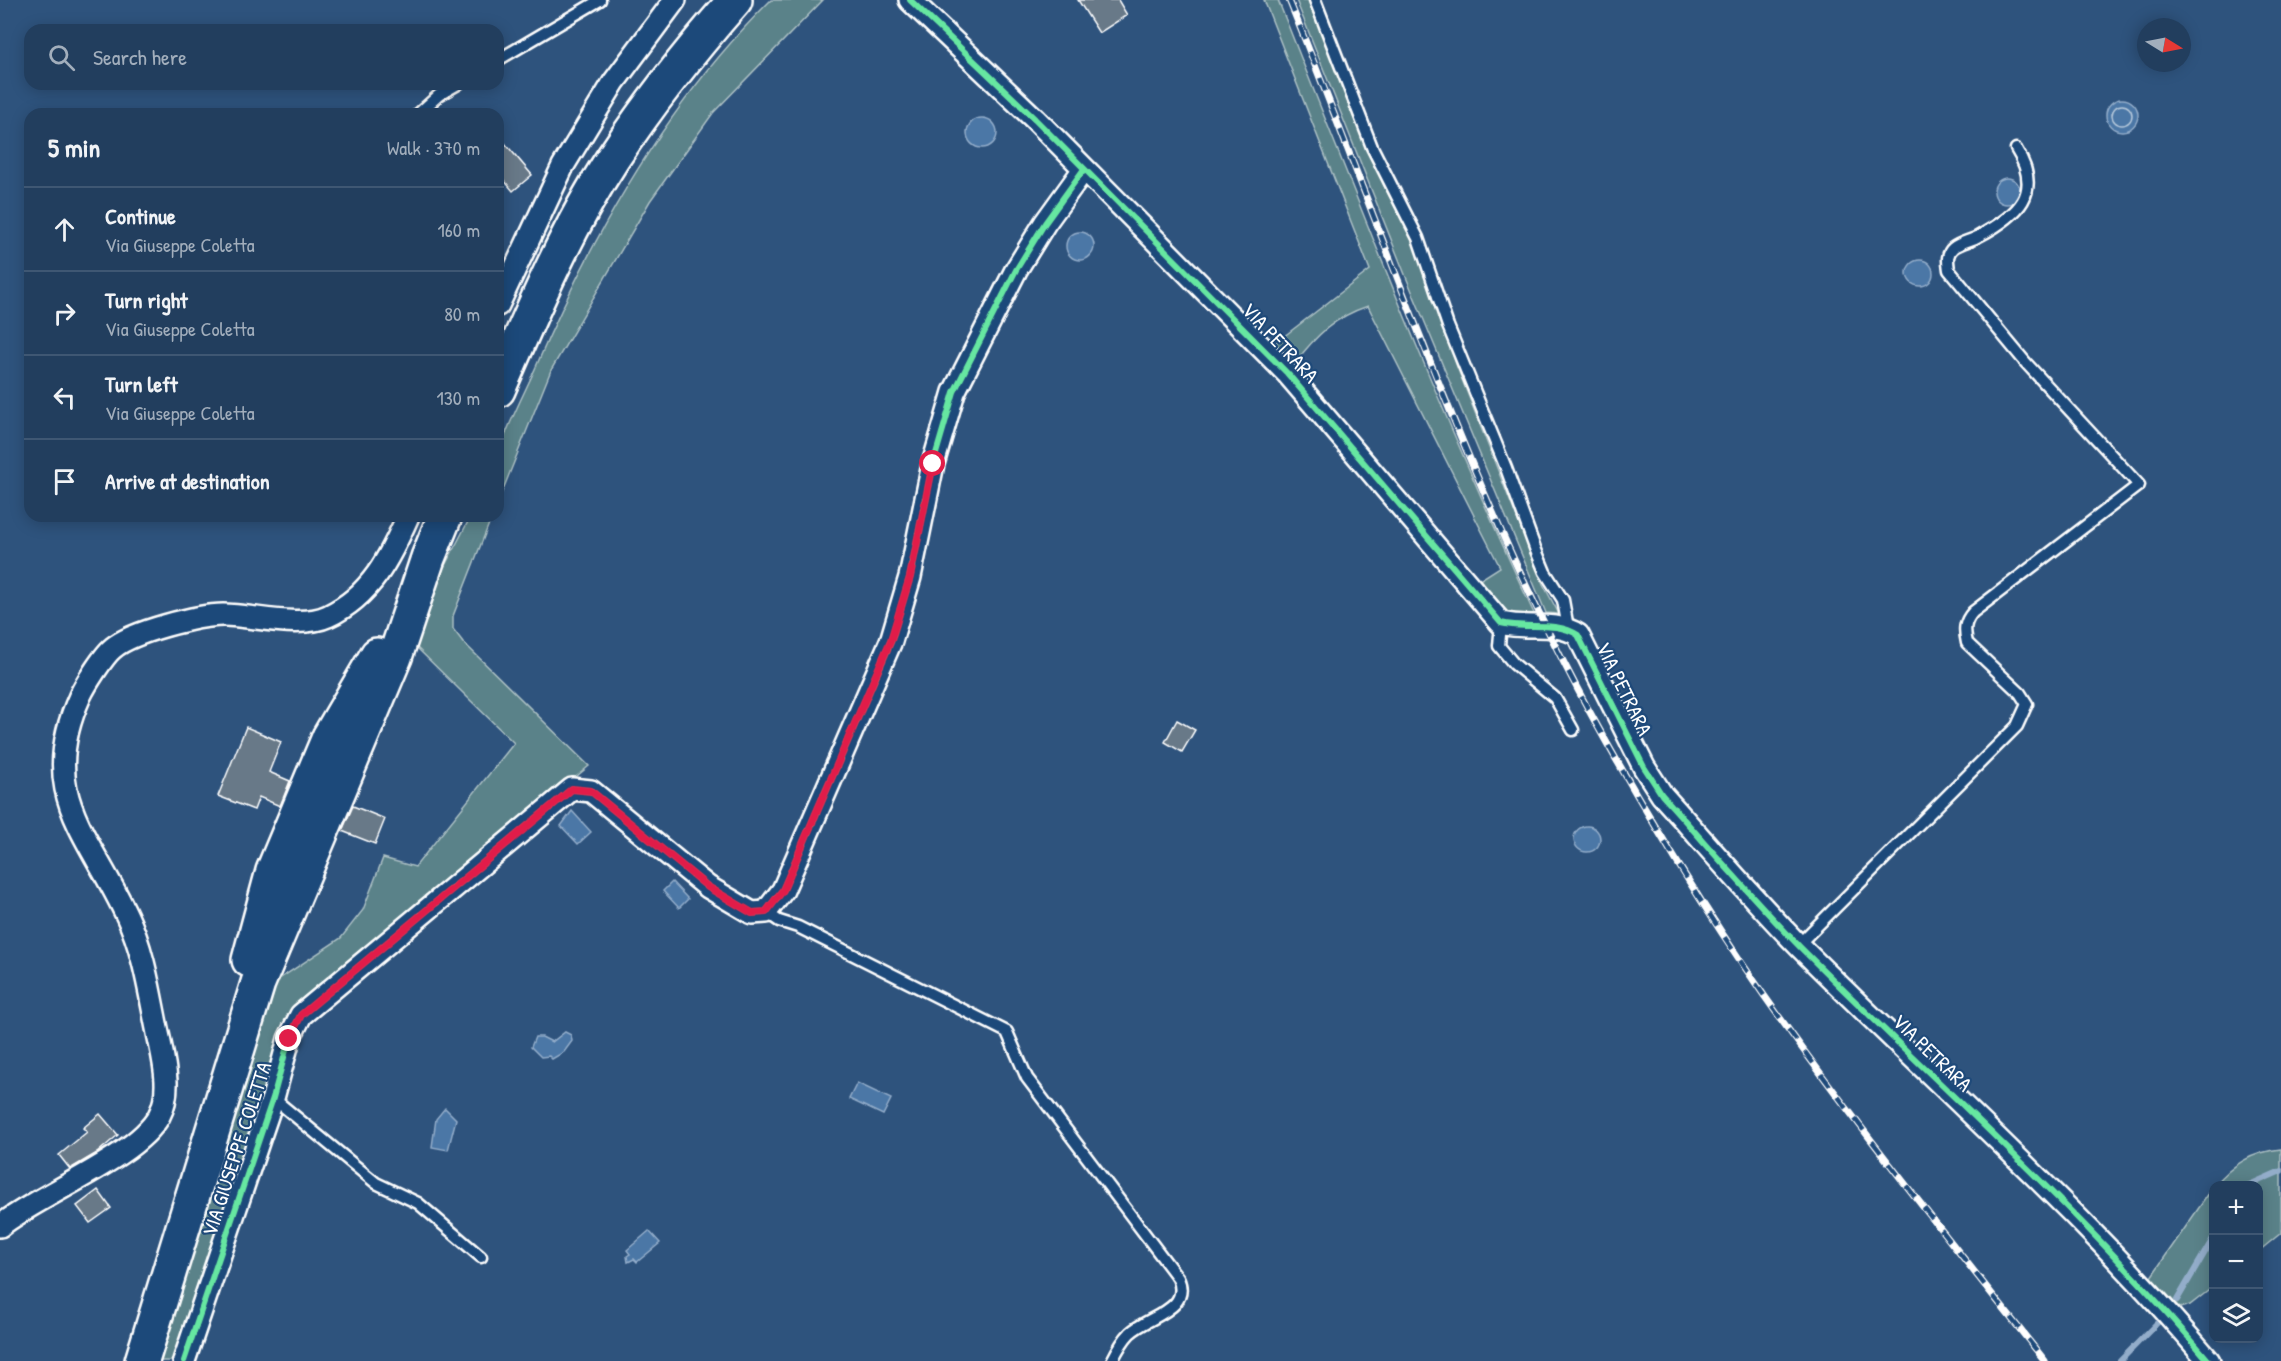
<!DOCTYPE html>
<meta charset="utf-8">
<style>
body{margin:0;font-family:"Patrick Hand",sans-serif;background:#2e4967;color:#f1f3f6}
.controls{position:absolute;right:18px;bottom:18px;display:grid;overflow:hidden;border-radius:12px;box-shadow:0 3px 15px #0003}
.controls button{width:54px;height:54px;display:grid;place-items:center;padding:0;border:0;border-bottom:2px solid #3f5773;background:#223e5e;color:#f1f3f6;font:30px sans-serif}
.compass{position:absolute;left:2137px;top:18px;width:54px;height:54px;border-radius:50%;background:#223e5e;box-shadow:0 3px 15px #0003;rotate:100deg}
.stop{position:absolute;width:18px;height:18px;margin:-14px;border:4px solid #e11d48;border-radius:50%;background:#fff}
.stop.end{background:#e11d48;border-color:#fff;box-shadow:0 2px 6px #0008}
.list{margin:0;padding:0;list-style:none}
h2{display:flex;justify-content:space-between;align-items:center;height:78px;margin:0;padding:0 24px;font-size:26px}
h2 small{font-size:20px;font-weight:400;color:#a2aebc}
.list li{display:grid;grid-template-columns:39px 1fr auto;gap:18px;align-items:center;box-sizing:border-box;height:84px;padding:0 24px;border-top:2px solid #3f5773}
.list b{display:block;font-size:22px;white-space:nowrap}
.list p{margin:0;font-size:20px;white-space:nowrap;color:#a2aebc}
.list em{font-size:20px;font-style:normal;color:#a2aebc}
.icon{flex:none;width:33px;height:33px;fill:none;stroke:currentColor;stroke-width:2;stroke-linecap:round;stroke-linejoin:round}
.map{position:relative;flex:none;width:2281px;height:1361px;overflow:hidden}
.search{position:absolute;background:#223e5e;box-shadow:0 3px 15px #0003;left:24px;top:24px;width:480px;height:66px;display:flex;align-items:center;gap:15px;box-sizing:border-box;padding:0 21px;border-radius:18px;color:#a2aebc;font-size:22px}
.panel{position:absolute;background:#223e5e;box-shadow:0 3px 15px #0003;left:24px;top:108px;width:480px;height:414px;border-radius:18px}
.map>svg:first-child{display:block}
.green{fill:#5a8289;stroke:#acc0c4;stroke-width:1.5}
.water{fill:#4b77a6;stroke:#93adca;stroke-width:1.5}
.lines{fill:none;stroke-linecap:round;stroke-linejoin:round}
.shore{stroke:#b7c9db;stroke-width:1.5}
.stream{stroke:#93adca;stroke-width:6}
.building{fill:#687988;stroke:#fff;stroke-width:1.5}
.lane-casing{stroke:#fff;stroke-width:15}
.street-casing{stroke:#fff;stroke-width:26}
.highway-casing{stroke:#fff;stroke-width:38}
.lane{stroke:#1f4a7a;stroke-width:10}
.street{stroke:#1f4a7a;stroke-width:21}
.highway{stroke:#1f4a7a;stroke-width:33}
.rail-casing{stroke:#fff;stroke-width:7}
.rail{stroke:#1f4a7a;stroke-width:4.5;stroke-dasharray:14;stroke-linecap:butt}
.cycleway-casing{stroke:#1f4a7a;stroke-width:10}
.cycleway{stroke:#66e7a1;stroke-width:6}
.route{stroke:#e11d48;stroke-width:8}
.labels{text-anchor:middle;stroke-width:4.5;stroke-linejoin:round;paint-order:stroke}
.street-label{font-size:21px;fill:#fff;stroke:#1f4a7a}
</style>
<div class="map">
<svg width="2281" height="1361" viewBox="0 0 2281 1361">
<rect width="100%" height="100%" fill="#2e537d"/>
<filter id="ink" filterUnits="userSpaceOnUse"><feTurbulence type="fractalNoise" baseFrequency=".0167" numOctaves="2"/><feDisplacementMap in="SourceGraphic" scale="12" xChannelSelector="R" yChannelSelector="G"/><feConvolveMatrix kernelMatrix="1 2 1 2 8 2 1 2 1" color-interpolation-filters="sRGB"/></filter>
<g filter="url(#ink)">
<!-- green -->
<path class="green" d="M771,0H823L713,113L650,201L551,370L498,502C498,487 494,466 499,452C508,424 523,396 535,369C592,235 667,103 771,0Z
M1264,0H1278C1361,209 1442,418 1538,622C1506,617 1498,606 1478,581L1500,567L1368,306C1335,317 1316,335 1295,363L1274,344L1370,270Z
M1296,0H1310L1384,186L1413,241L1457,367L1543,584L1559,614L1546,613L1406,277Z
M471,516H492L453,616V629L463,642L589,766L295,1010L283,1026L267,1090L179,1361H154L265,999L279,979L341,938L363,910L383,858L415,867L514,743L411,642L429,596Z
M2281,1149V1233L2259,1251L2258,1186H2214C2233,1164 2252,1152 2281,1149Z
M2214,1186L2213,1287L2190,1305L2180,1308L2151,1277Z"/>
<!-- water -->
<path class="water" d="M2106 115a16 16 0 1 1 32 0a16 16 0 1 1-32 0Z
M967 133a15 15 0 1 1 30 0a15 15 0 1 1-30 0Z
M1994 191a13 13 0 1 1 26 0a13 13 0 1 1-26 0Z
M1066 246a14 14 0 1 1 28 0a14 14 0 1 1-28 0Z
M1907 273a13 13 0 1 1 26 0a13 13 0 1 1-26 0Z
M572,811L591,832L578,844L561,826Z
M1574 839a13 13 0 1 1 26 0a13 13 0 1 1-26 0Z
M672,882L688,899L679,908L663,891Z
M565,1032L571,1035L572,1041L564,1052L552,1059L549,1056L541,1057L531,1047L535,1037H542L552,1042Z
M857,1083L891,1099L883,1115L849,1099Z
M445,1108L456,1119L448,1150L432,1147L436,1119Z
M649,1231L660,1243L637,1262L634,1259L628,1262L627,1256L630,1254L627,1250Z"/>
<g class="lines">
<!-- shore -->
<path class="shore" d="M2112 115a10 10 0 1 1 20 0a10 10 0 1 1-20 0Z"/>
<!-- stream -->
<path class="stream" d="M2247,1186L2281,1171
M2177,1300L2214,1237
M2120,1361L2160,1320"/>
</g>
<!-- building -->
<path class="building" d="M1078,0H1118L1127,15L1099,33Z
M498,135L532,175L513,191L498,173Z
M1177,720L1195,730L1182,752L1165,742Z
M246,727L281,742L269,772L290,781L280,806L259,797L254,810L218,796Z
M353,806L385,819L375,844L342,831Z
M100,1114L118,1135L97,1153L70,1169L59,1155L87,1132L83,1128Z
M98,1190L111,1208L90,1223L77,1206Z"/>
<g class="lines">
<!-- lane casing -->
<g class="lane-casing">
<path id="lane" d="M1315,0L1372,147L1418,238L1448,326L1506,468L1535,548L1545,572L1563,600L1568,628
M498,60L600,0
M418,114L439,95L458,84
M1501,623L1499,646L1514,664L1555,698L1573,730
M766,912L779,921L798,927L1007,1032L1027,1078L1178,1278C1192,1310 1148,1316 1130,1333C1122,1341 1117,1351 1112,1361
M1798,945L2017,726L2027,704L2020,693L1967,643C1964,630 1964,622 1973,612L2139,485L2026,363L1949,270C1948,262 1946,254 1953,248C1960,242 1971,241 1979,236C2018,215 2044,193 2016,149
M273,1098L376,1183L418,1203L481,1257"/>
</g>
<!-- street casing -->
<g class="street-casing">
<path id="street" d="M910,0L1035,119L1287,373L1501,623C1527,630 1555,620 1578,635L1644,767L1662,795C1708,846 1752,898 1800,947C1937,1084 2084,1213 2209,1361
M498,305L563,166L614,82L675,0
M0,1226C40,1194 137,1157 159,1116C172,1092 164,1062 159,1038C150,997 145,954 127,916C89,833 36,794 80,696C85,685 104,655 113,648C132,632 198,615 223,615C253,615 300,629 328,616C371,596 390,557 408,516
M184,1361L273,1098L289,1039L301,1015L572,789L591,791L708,887L752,913L766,912L783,890L891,641L910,577L933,464L954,392L1016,270L1045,223L1084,169"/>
</g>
<!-- highway casing -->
<g class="highway-casing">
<path id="highway" d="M498,390C532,311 566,230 613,158C650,102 691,50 735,0
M249,960L273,871L329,737L377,655
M142,1361L258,983L395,657L428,558L445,516"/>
</g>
<!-- lane -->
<use href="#lane" class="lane"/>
<!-- street -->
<use href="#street" class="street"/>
<!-- highway -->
<use href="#highway" class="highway"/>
<!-- rail casing -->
<g class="rail-casing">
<path id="rail" d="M1289,0C1391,251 1477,516 1612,752C1669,852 1730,951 1799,1044C1878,1152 1962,1256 2045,1361"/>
</g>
<!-- rail -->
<use href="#rail" class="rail"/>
<!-- cycleway casing -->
<g class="cycleway-casing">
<path id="cycleway" d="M910,0L1035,119L1287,373L1501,623C1527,630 1555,620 1578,635L1644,767L1662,795C1708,846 1752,898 1800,947C1937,1084 2084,1213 2209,1361
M184,1361L273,1098L289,1039L301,1015L572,789L591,791L708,887L752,913L766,912L783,890L891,641L910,577L933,464L954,392L1016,270L1045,223L1084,169"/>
</g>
<!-- cycleway -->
<use href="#cycleway" class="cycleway"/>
</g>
</g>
<g class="lines" filter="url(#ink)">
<!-- route -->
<path class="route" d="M289,1039L301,1015L572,789L591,791L708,887L752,913L766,912L783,890L891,640L910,577L933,464"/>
</g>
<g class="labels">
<!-- street labels -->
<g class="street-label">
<text transform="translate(1280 343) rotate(47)" y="7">VIA PETRARA</text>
<text transform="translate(1624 689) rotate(64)" y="7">VIA PETRARA</text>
<text transform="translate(1932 1053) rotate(44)" y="7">VIA PETRARA</text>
<text transform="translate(237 1149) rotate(-72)" y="7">VIA GIUSEPPE COLETTA</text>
</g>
</g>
</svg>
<div class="controls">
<button>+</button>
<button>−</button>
<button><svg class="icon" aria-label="layers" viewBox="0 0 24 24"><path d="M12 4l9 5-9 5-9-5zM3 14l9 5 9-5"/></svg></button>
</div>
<svg class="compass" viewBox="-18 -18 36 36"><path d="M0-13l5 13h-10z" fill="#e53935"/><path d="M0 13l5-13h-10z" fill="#a2aebc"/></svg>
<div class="stop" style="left:933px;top:464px"></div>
<div class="stop end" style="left:289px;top:1039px"></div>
<div class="search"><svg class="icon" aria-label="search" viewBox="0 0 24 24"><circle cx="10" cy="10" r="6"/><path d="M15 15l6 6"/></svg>Search here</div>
<section class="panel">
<h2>5 min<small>Walk · 370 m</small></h2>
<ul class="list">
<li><svg class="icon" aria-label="ahead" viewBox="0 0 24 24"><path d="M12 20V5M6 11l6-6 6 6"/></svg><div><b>Continue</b><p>Via Giuseppe Coletta</p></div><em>160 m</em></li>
<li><svg class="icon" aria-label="right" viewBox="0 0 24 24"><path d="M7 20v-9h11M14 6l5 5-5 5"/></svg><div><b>Turn right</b><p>Via Giuseppe Coletta</p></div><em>80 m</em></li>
<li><svg class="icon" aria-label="left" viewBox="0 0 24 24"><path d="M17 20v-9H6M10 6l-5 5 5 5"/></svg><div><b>Turn left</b><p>Via Giuseppe Coletta</p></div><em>130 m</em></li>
<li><svg class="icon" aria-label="arrive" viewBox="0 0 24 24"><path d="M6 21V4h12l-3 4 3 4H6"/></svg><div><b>Arrive at destination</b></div></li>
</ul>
</section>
</div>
